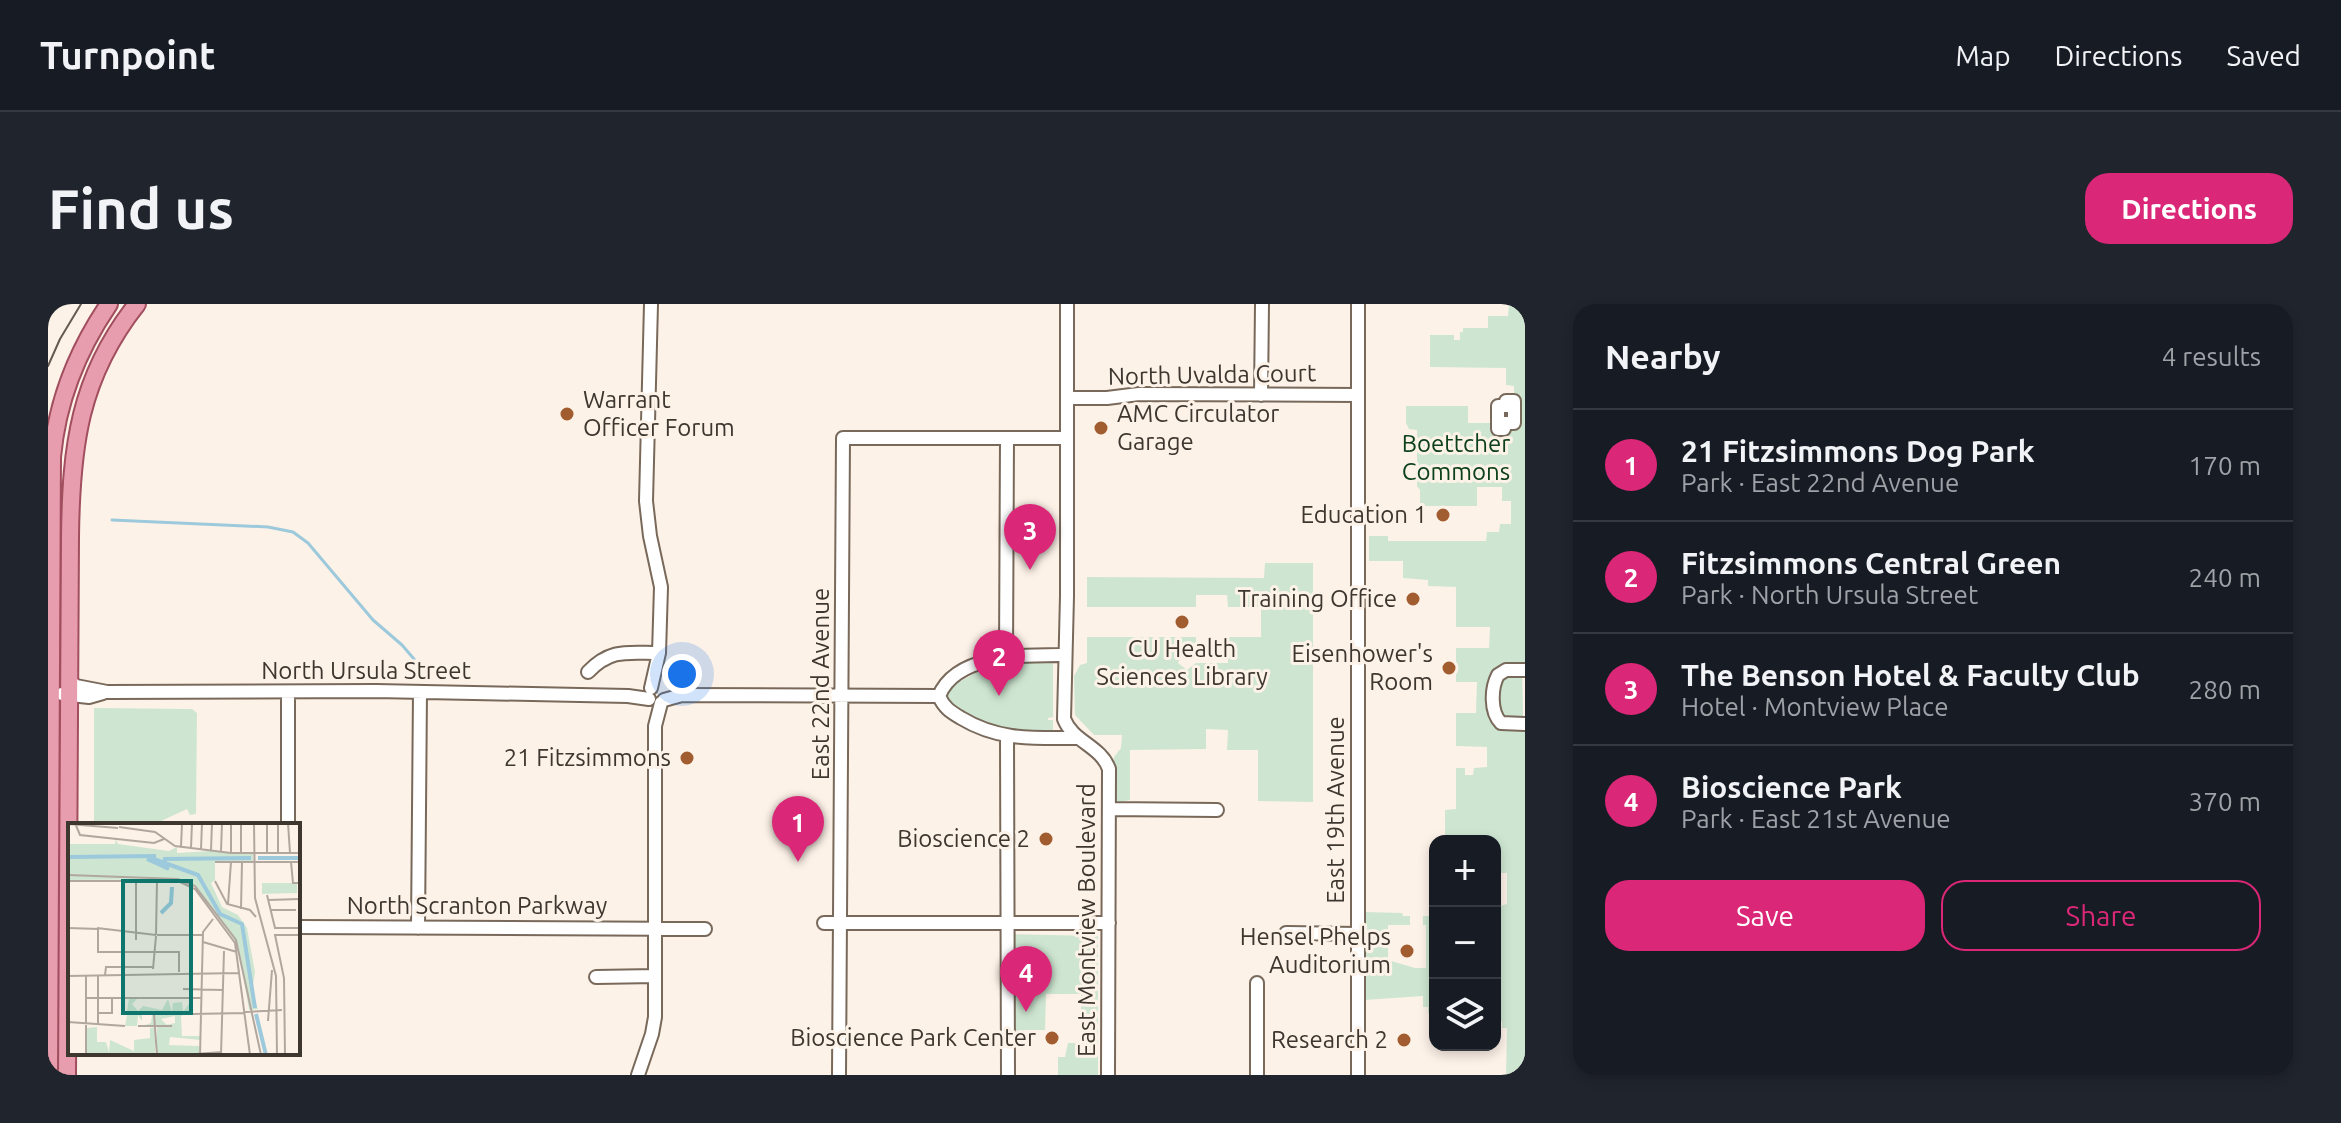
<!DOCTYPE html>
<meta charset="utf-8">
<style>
body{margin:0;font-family:Ubuntu,sans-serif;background:#20242c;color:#f1f3f6}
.controls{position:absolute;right:24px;bottom:24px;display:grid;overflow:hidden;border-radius:16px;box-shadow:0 4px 12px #0003}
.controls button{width:72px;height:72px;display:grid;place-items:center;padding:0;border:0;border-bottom:2px solid #363941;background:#171b24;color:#f1f3f6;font:40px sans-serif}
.you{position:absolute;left:634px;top:370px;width:28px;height:28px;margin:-20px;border:6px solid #fff;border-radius:50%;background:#1a73e8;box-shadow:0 0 0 12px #1a73e833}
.badge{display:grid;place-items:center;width:52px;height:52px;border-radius:50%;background:#db2777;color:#fff;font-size:26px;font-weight:700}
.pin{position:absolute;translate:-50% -66px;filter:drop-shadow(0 2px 4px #0008)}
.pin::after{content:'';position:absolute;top:42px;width:28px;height:24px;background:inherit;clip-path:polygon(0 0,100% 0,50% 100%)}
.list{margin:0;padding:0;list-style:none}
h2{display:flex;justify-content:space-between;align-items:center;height:104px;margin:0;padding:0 32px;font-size:34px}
h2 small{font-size:26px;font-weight:400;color:#9ea1a6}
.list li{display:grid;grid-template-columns:52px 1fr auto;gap:24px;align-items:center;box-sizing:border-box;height:112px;padding:0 32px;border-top:2px solid #363941}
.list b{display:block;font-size:30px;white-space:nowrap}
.list p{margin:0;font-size:26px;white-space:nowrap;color:#9ea1a6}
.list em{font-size:26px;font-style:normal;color:#9ea1a6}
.actions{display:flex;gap:16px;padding:24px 32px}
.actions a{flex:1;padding:18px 0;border:2px solid #db2777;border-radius:24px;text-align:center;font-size:28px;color:#db2777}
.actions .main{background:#db2777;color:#fff}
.icon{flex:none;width:44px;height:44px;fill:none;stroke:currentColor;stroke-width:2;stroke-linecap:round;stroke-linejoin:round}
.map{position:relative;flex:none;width:1477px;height:771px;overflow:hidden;border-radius:24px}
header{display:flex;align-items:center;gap:48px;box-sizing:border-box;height:112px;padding:0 40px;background:#171b24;border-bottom:2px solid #363941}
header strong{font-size:38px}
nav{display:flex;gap:44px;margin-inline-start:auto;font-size:28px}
.intro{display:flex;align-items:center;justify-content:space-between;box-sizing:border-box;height:192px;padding:0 48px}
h1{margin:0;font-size:56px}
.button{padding:20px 36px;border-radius:24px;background:#db2777;color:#fff;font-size:28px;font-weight:700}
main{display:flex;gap:48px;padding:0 48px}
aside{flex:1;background:#171b24;border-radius:24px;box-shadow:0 4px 12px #0003}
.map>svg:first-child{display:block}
.green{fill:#cee6d1}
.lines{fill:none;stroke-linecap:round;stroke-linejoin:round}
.stream{stroke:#9cc9db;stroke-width:3}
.minor-casing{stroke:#78695a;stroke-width:16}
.major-casing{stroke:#a14e5f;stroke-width:20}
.minor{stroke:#fff;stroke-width:12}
.major{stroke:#e79dae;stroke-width:16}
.tram{stroke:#635b53;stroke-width:2}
.poi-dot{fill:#a15c2f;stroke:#fdf2e8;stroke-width:3}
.labels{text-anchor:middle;stroke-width:6;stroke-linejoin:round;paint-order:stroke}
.street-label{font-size:24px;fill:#3e3730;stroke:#fdf2e8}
.poi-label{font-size:24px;fill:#3e3730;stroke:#fdf2e8;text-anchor:end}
.park-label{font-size:24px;fill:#0b401a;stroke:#fdf2e8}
.inset-river{fill:none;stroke:#9cc9db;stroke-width:4}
.inset-road{fill:none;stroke:#b1a79e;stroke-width:2}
.view{fill:#0f766e;fill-opacity:0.15;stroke:#0f766e;stroke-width:4}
.inset-edge{fill:none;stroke:#3e3730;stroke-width:4}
</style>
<header>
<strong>Turnpoint</strong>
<nav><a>Map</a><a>Directions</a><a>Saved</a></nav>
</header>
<div class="intro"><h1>Find us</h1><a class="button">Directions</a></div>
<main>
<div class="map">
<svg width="1477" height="771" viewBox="0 0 1477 771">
<rect width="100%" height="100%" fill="#fdf2e8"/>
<!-- green -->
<path class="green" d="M1461,0H1476L1477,27V363H1474L1475,411L1473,426L1477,425V771H1458L1459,724H1454V717H1447V610L1452,608V602L1459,600V569H1447V537H1397V506L1408,505V464H1417V471H1425L1426,464L1439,463V443L1408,442V409H1428L1429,378H1408V344H1441L1442,323H1408V283L1380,282V276L1355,274V257H1321V232H1340V237H1438L1439,228H1451L1452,220H1463V197H1454V183H1429V202H1372V186L1369,182V126L1361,125L1358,119V102H1420V119H1446V102L1466,96V82L1458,81V64L1382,63V31H1406V36H1412V28H1415V24H1440V12H1460Z
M1217,259H1265V498L1210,497V446H1179L1180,426L1158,425V445L1082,446V496L1070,498L1067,493L1066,453L1073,444L1074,431H1046L1027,411L1026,372L1032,361L1039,359V333H1148V349L1134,348L1130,359L1139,366L1148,359H1180V333H1213V303H1180L1179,291H1148V303H1039V273L1216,274Z
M998,356V359L1002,357L1005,359V413L1000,414V416H1005V426L1003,430L962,429L931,418L903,405L897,391L902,381L904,382L931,367L953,361L954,358Z
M46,404L144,405L149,409L148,510L142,511L139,505L111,518L46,517Z
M1316,608L1354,609L1355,612H1362V621H1340V656L1367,664H1378V621H1375V612H1381L1382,609H1387V709H1380V703H1375V692L1316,696Z
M959,630L1050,632V771H1010V753H1017L1020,739H1033V690H998L997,726H976L975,730H959Z"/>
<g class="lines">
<!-- stream -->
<path class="stream" d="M64,216L220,223L245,228L260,239L325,316L354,341L366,355"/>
<!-- minor casing -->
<g class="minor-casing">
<path id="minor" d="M1019,0V292L1016,415C1025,438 1053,442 1061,465L1060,771
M1213,91L1214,0
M1019,94H1059L1091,90L1310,91
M1458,97H1466V119H1456V125H1450V102H1458Z
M958,353L959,134
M1477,366H1458L1450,371C1443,384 1442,408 1453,419L1477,420
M540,368C563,344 580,349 611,349
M21,376L28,382L59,388L328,387L580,392L601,395
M603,384L611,349L613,283L602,232L598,197L603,0
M14,390L41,393L55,389
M891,392C896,404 903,408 913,414C951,437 986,434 1029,434
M891,392C908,349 979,351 1017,351
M616,396L634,391L891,392
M959,433L960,771
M1061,505L1169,506
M240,521V389
M776,619H1061
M250,623L657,625
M370,624L372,388
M1238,629L1310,630
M548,673L607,672
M590,771L604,730L607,713V422L613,399
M791,771L795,134H1019
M1209,771V679
M1310,771V0"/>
</g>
<!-- major casing -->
<g class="major-casing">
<path id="major" d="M1,771L4,153C9,97 29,47 61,0
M19,771L22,233C23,143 31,73 89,0"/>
</g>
<!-- minor -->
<use href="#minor" class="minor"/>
<!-- major -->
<use href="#major" class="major"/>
<!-- tram -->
<path class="tram" d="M0,62L12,35L33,0"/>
</g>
<!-- markers -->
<g class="poi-dot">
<circle cx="519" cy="110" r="8"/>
<circle cx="1053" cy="124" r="8"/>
<circle cx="1395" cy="211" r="8"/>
<circle cx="1365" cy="295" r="8"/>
<circle cx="1134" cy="318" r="8"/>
<circle cx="1401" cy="364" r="8"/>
<circle cx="639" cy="454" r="8"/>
<circle cx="998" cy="535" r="8"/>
<circle cx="1359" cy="647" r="8"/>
<circle cx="1004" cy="734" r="8"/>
<circle cx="1356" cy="736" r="8"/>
</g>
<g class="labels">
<!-- street labels -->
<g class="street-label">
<text transform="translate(1164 71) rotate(-1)" y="8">North Uvalda Court</text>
<text x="318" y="375">North Ursula Street</text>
<text transform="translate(773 380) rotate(-90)" y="8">East 22nd Avenue</text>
<text transform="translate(1288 506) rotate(-90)" y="8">East 19th Avenue</text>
<text x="429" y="610">North Scranton Parkway</text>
<text transform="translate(1039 616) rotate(-90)" y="8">East Montview Boulevard</text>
</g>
<!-- poi labels -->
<g class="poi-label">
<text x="535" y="104" text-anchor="start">Warrant<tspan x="535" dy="28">Officer Forum</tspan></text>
<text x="1069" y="118" text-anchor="start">AMC Circulator<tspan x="1069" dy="28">Garage</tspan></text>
<text x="1379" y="219">Education 1</text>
<text x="1349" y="303">Training Office</text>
<text x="1134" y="353" text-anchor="middle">CU Health<tspan x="1134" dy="28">Sciences Library</tspan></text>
<text x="1385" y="358">Eisenhower's<tspan x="1385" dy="28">Room</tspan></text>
<text x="623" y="462">21 Fitzsimmons</text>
<text x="982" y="543">Bioscience 2</text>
<text x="1343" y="641">Hensel Phelps<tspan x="1343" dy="28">Auditorium</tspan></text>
<text x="988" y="742">Bioscience Park Center</text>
<text x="1340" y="744">Research 2</text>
</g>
<!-- park labels -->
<g class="park-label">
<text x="1408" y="148">Boettcher<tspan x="1408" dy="28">Commons</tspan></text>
</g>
</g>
<!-- overview -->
<g transform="translate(20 519)">
<rect width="232" height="232" fill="#fdf2e8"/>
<path d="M142,28L185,31V38H147V57L143,60L154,84L170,92L179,105L187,149L184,169L190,186L181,187L170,122L128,63L109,55L139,56L109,37V30Z" fill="#cee6d1"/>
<path d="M48,16L50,21L101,28L109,24V37H131L140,56L0,57V21H47ZM194,60H229V70L194,71ZM61,176H69L64,181L70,188L75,183L94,187L100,176L104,189L105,180L114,179L115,189L121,181L126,188L113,193L114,213H132V217L102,214L101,222L131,223V232H89V204L107,200V193L93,196L99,202H77L83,200L84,192H74V198L70,192L69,203H57L59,192L51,191L59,188ZM29,204V219H38L41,229L42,217L66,228V217L82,215V205L87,204V232H19V205Z" fill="#cee6d1"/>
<path class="inset-river" d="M0,34L88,33M83,35L130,52L152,91L174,101L187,185M190,35H232M79,36L101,46M95,36L183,35M93,90L103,80L104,64M188,191L198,232"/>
<path class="inset-road" d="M7,0L12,12L86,20L96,16M186,0L187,75L208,153L209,232M210,0V30M220,0L222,30M0,1L50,5M51,4L87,9L107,23L163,30H232M113,24L114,0M123,25L124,0M133,26L134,0M143,27L144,0M153,28L154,0M163,29V0M173,30V0M199,30V0M147,39H232M223,39L225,60H232M0,52L110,56L127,63L168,117L193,232M0,58H110L127,66L167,120L182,232M147,58L159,81L182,87L188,94M199,72L207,105M200,77L232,76M160,81L163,39M173,86L174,39M202,87H228M0,105L31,106M29,105L88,112M206,105H232M30,106V129H111V149M88,112L89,58M89,112H135M68,117V60M135,119L169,129M85,146L88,113M37,152L38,144H85M0,153L171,150M115,166L154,167M18,175H133M177,189L214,187M30,190H44V175M86,191L89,232M124,191L177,190M200,198L204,147M0,199L57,203M30,203V152M70,203H104M18,231L95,232M18,232V153M114,232L154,229M132,232L135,109L145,96M153,232L156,128M217,232L216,155L207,112H232"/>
<path class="view" d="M55,58H123V190H55Z"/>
<rect width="232" height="232" class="inset-edge"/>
</g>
</svg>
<div class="controls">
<button>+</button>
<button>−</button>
<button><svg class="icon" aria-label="layers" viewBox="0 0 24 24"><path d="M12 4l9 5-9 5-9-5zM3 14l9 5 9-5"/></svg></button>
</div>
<div class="you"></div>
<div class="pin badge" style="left:750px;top:558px">1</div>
<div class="pin badge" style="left:951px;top:392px">2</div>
<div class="pin badge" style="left:982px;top:266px">3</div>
<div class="pin badge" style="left:978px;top:708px">4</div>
</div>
<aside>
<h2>Nearby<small>4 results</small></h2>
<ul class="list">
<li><span class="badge">1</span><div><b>21 Fitzsimmons Dog Park</b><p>Park · East 22nd Avenue</p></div><em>170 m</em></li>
<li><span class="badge">2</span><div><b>Fitzsimmons Central Green</b><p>Park · North Ursula Street</p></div><em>240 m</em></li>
<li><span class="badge">3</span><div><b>The Benson Hotel &amp; Faculty Club</b><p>Hotel · Montview Place</p></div><em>280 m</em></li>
<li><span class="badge">4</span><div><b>Bioscience Park</b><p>Park · East 21st Avenue</p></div><em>370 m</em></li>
</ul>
<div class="actions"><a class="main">Save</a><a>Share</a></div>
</aside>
</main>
